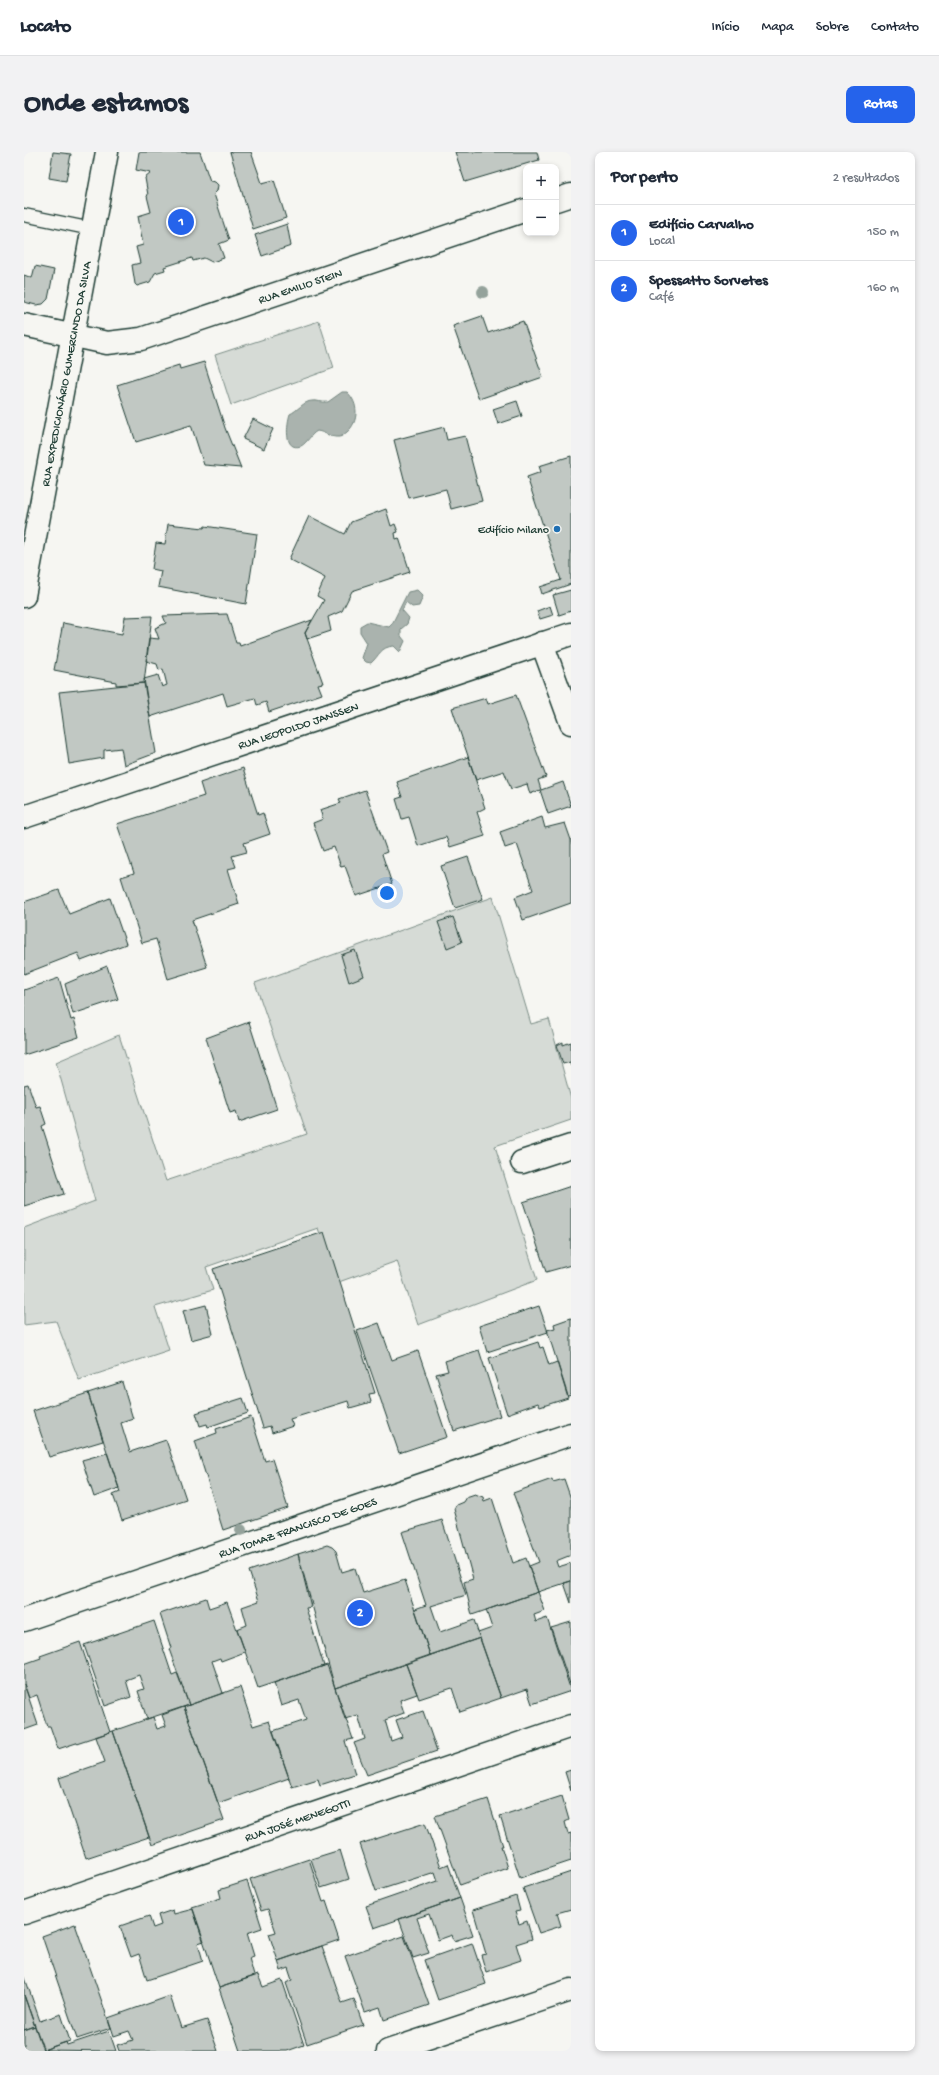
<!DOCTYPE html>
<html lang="pt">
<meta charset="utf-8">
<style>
body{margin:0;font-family:"Gochi Hand",sans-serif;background:#f2f2f3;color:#1f2937}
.controls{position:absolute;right:12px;top:12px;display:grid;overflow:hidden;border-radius:8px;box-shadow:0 2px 6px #0003}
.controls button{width:36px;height:36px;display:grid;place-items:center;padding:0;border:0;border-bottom:1px solid #e0e1e3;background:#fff;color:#1f2937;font:20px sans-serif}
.you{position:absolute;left:363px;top:741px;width:14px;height:14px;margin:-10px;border:3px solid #fff;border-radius:50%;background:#1a73e8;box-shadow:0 0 0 6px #1a73e833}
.badge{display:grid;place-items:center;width:26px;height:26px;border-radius:50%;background:#2563eb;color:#fff;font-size:13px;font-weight:700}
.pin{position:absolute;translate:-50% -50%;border:2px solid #fff;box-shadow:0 1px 4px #0006}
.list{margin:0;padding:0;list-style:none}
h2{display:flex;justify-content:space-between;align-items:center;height:52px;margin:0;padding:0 16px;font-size:17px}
h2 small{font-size:13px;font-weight:400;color:#747a83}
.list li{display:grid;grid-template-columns:26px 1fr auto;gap:12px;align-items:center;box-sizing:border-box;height:56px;padding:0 16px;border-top:1px solid #e0e1e3}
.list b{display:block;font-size:15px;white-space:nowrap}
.list p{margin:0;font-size:13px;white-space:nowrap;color:#747a83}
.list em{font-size:13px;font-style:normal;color:#747a83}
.map{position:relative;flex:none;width:547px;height:1899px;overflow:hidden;border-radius:8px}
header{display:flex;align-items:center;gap:24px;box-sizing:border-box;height:56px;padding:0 20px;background:#fff;border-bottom:1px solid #e0e1e3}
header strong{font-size:19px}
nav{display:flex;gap:22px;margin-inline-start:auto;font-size:14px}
.intro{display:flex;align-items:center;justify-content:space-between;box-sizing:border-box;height:96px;padding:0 24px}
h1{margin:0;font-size:28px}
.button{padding:10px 18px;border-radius:8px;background:#2563eb;color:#fff;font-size:14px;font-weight:700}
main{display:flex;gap:24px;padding:0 24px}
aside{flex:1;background:#fff;border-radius:8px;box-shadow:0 2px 6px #0003}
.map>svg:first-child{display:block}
.green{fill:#d6dbd6;stroke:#7a8c85}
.water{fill:#aab3ae;stroke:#72847d}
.building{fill:#c1c8c3;stroke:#1f3d34}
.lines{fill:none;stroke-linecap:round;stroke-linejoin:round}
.service-casing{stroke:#1f3d34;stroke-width:15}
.minor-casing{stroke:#1f3d34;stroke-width:25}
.tertiary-casing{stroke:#1f3d34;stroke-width:25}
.service{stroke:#f6f6f2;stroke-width:12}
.minor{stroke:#f6f6f2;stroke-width:22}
.tertiary{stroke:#f6f6f2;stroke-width:22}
.tree{fill:#94a29b}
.poi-dot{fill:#1f6fb2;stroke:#f6f6f2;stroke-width:1.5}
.labels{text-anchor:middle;stroke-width:3.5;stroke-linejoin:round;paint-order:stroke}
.street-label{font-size:12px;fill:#1f3d34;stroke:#f6f6f2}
.poi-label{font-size:12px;fill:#1f3d34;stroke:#f6f6f2;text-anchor:end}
</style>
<header>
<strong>Locato</strong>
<nav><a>Início</a><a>Mapa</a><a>Sobre</a><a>Contato</a></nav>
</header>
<div class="intro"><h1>Onde estamos</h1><a class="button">Rotas</a></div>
<main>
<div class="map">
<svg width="547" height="1899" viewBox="0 0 547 1899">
<rect width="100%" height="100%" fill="#f6f6f2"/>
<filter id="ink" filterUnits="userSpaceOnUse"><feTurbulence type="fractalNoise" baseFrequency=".025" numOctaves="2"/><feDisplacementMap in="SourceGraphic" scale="8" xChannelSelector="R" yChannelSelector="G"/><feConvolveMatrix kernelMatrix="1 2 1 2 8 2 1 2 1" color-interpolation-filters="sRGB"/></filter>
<g filter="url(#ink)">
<!-- green -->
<path class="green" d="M295,169L310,216L207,253L191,203Z
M469,745L507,872L525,867L547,947V968L471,994L513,1128L394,1173L373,1109L312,1131L294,1076L182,1115L189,1138L131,1155L145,1198L55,1228L32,1169L0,1173V1076L71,1049L32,910L95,883L142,1029L283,982L231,831Z"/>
<!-- water -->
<path class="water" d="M318,240H323C335,251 335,270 323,280C320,282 318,285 315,285C307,286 301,280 293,279C287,282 283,291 277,294C259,300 263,271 266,262C273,259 280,249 288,249C293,248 298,251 304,250Z
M393,438L399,444L395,454L388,455L382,450L378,458L385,466L383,472L377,477V484L381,489L376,500L370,494C356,495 356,503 347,511L342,510L338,506L343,491L336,480V474L343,470L365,475L368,472L384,440Z"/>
<!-- building -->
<path class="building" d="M29,0L47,2L42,29L25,26Z
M115,0H176L186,29L191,30L194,33L193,39L190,42L205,88L195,92L200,106L188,110L180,106L169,109L168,106L140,115L141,118L131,121L126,130L113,134L111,132L108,113L116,111L112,95L119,93L114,64L127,60L123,44L124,43L121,26L127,21L112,18Z
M206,0H227L238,31L250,28L262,66L229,77Z
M431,0H513L515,8L441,30Z
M263,72L267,94L238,104L231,83Z
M11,114L30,118L24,147L19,152L12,153L0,150V123L8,126Z
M458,164L464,181L499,169L519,225L455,247L429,174Z
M180,210L201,276L217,316L180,313L167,273L112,290L93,233L155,213L156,217Z
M493,249L498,264L474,272L469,257Z
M229,267L249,277L240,297L219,287Z
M420,275L423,288L441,284L458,349L427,357L422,337L385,346L370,288Z
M547,304V432L518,442L516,435L537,428L503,325L517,320L515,314Z
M362,357L367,374L371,372L374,380L371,381L372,387L375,386L386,420L328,439L318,459L304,465L307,479L283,487L281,481L300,448L293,444L301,426L265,407L285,364L321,382L327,370Z
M144,372L180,376L181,374L233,382L222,452L134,435L137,419L128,417L132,391L141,392Z
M547,438V459L535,463L529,443Z
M526,454L529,463L516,467L513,459Z
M203,462L212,491H215L216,494L288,468L281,481L299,531L294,532L298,542L245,560L242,550L233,553L231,546L203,554L199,541L126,565L120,527L134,523L138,535L143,533L139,517L135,518L133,512L122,509L125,486L135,487L131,476L142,471L139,464Z
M128,464L120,531L92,533V530L30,518L39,471L98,482L101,465Z
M120,531L132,601L100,613L97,596L80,598V606L45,612L35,540Z
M492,543L522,625L514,628L517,638L539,630L547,654L524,662L516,638L506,642L503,632L487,637L480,619L452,628L428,556L462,546L464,552Z
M444,605L461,656L453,660L461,684L426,695L422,685L394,694L385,665L378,667L372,647L378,645L373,630Z
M219,616L234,663L239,661L246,682L220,691L223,700L208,704L212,715L204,717L215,752L168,768L183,815L144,827L132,787L118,791L97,725L110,721L93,672L180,644L176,631Z
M341,638L363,700L358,702L368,732L332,744L321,714L317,715L310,695L299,699L289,671L299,667L296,658L317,651L315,647Z
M518,665L521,676L541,671L547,688V751L499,768L491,745L509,738L493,692L481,696L476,680Z
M444,705L459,747L431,756L417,714Z
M35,738L45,762L86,746L102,792L57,809L54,801L0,822V750Z
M429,765L438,790L423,796L414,770Z
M331,798L340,824L325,830L317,803Z
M83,814L94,847L49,862L41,832Z
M35,826L47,868L50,867L55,885L0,903V838Z
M225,870L253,957L215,970L212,959L206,961L182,886Z
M539,890V893L547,890V914L546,910L539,912L533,893Z
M4,932L12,955L16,954L22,972L18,974L40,1042L0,1054V933Z
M547,1034V1113L522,1120L499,1050Z
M300,1080L351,1241L345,1242L347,1250L326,1256L324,1249L266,1267L269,1274L248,1281L246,1274L239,1276L189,1117Z
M182,1153L189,1182L167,1188L159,1159Z
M515,1154L524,1180L463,1200L455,1174Z
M547,1166V1243L544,1244L523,1178L531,1176L530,1172Z
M355,1171L368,1208L394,1199L423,1285L375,1301L333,1179Z
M514,1190L516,1196L519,1195L525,1213L533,1210L544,1246L516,1255L514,1251L483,1262L465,1206Z
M455,1198L476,1264L430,1279L412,1222L424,1219L421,1209Z
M98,1230L109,1267L97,1271L106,1300L142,1288L162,1347L98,1368L89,1343L96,1340L64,1241Z
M64,1241L79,1289L25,1305L9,1259Z
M219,1246L224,1261L184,1275L183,1272L176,1274L172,1261Z
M227,1265L241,1309L248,1307L264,1356L199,1378L171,1289L193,1281L192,1277Z
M83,1301L95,1336L70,1345L58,1308Z
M528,1327L529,1330L540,1327L547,1347V1403L532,1409L534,1415L547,1411V1429L514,1440L505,1414L515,1410L489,1341Z
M451,1342L459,1345L460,1349L468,1346L489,1411L502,1406L514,1440L448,1463L440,1430L449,1427L430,1357L432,1353L439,1350L442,1345Z
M418,1368L442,1443L407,1454L416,1480L450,1468L456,1486L406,1503L391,1457L402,1453L378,1380Z
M303,1393L308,1395L312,1399L318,1420L331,1416L339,1441L381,1428L406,1503L311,1536L274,1402Z
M274,1402L287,1455L282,1456L300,1514L234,1536L213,1477L223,1473L218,1455L235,1449L225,1419Z
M547,1429V1451L540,1431Z
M514,1440L521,1459L510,1463L512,1470L523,1466L547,1539L508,1552L503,1537L477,1546L454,1481L468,1476L462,1458Z
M182,1446L185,1456L203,1450L221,1500L197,1509L196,1506L188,1509L199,1541L165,1553L145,1497L147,1496L136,1462Z
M130,1469L148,1523L153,1521L165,1553L123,1567L114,1539L120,1537L115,1523L102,1528L107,1545L81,1554L60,1493Z
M547,1470V1535L527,1476Z
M456,1486L477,1546L436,1560L428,1536L395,1547L382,1512Z
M56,1490L86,1580L34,1597L26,1574H23L13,1543L5,1546L0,1532V1512L17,1506L16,1504Z
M382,1512L393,1542L376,1548L380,1561L361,1568L367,1589L378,1585L372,1568L399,1559L413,1599L343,1623L330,1591L341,1587L334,1563L321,1567L311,1536Z
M303,1513L329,1587L321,1589L331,1622L296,1633L294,1627L268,1635L249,1579L282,1568L275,1548L257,1554L250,1531Z
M0,1532L14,1573L0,1578Z
M216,1535L229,1574L245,1569L265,1626L194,1651L160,1555Z
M160,1555L200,1668L128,1693L89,1579L129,1565L133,1577L142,1574L138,1563Z
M89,1579L125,1685L62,1706L35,1626L81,1610L72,1585Z
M547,1618V1639L541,1620Z
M538,1644L545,1668L541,1670L544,1682L547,1681V1709L496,1726L476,1664Z
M464,1647L479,1694H477L484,1716L436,1733L411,1664Z
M401,1671L417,1715L424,1712L436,1746L350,1776L342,1754L414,1729L411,1720L352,1739L336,1692Z
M316,1698L325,1727L297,1736L287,1707Z
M285,1707L299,1750L302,1749L315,1788L254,1809L245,1782L252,1780L244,1757L237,1759L226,1727Z
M547,1720V1757L533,1761L537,1774L515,1781L499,1736Z
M223,1729L238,1776L223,1781L230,1804L225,1806L230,1824L195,1836L168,1755L197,1746L195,1738Z
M492,1744L496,1759L491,1760L495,1772L503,1769L508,1787L492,1792L497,1808L462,1820L457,1803L462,1802L449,1758Z
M436,1746L449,1783L430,1789L428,1783L414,1788L405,1762L393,1766L405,1801L389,1806L375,1767Z
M169,1757L180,1789L174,1791L179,1809L123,1828L115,1802L107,1805L96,1774L125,1764L129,1776L137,1773L134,1763L149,1758L150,1762Z
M51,1772L87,1876L53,1887L18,1784Z
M380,1784L405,1853L360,1868L356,1855L341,1860L321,1804Z
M448,1791L462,1832L414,1848L400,1808Z
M298,1794L318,1851L330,1847L339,1873L283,1892L262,1831L268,1828L264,1816L257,1819L254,1809Z
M0,1823L16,1869L37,1862L46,1889L19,1898L0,1843Z
M234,1823L239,1835L258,1828L280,1893L263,1899H216L195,1836Z
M0,1843L11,1874L0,1878Z
M146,1844L157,1876L183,1868L194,1899H95L93,1893L109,1888L105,1879L90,1884L84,1866Z
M11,1874L20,1899H0V1878Z
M85,1879L92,1899L19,1898L42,1890L43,1893Z"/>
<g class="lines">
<!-- service casing -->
<g class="service-casing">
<path id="service" d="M0,63L68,77"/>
</g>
<!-- minor casing -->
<g class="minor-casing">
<g id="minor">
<path d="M532,48L547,43"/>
<path id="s1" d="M0,173L83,191L117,187L502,58"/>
<path d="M518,491L547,571"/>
<path id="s2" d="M0,665L547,482"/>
<path d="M498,1010L547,994"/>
<path id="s3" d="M0,1468L547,1282"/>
<path id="s4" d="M0,1761L547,1574"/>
<path d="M364,1899L547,1838"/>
</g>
</g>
<!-- tertiary casing -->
<g class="tertiary-casing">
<g id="tertiary">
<path id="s5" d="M0,444L83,0"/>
</g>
</g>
<!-- service -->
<use href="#service" class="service"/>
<!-- minor -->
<use href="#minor" class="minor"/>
<!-- tertiary -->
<use href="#tertiary" class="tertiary"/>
</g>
<!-- trees -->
<g class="tree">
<circle cx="459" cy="140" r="6"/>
<circle cx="217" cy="1378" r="6"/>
</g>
</g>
<!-- markers -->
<circle class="poi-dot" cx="533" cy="377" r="4"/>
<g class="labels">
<!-- street labels -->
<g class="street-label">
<text dy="4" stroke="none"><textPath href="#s1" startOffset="287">RUA EMILIO STEIN</textPath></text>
<text dy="4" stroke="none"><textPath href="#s5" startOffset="226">RUA EXPEDICIONÁRIO GUMERCINDO DA SILVA</textPath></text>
<text dy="4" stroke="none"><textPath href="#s2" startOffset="289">RUA LEOPOLDO JANSSEN</textPath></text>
<text dy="4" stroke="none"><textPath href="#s3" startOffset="289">RUA TOMAZ FRANCISCO DE GOES</textPath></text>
<text dy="4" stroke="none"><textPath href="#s4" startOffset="289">RUA JOSÉ MENEGOTTI</textPath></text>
</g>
<!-- poi labels -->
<g class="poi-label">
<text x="525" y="381">Edifício Milano</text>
</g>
</g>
</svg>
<div class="controls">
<button>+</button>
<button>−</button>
</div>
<div class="you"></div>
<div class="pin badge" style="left:157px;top:70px">1</div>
<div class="pin badge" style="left:336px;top:1461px">2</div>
</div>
<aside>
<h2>Por perto<small>2 resultados</small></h2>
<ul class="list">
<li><span class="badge">1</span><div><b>Edifício Carvalho</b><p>Local</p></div><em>150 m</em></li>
<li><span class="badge">2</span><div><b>Spessatto Sorvetes</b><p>Café</p></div><em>160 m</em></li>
</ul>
</aside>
</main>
